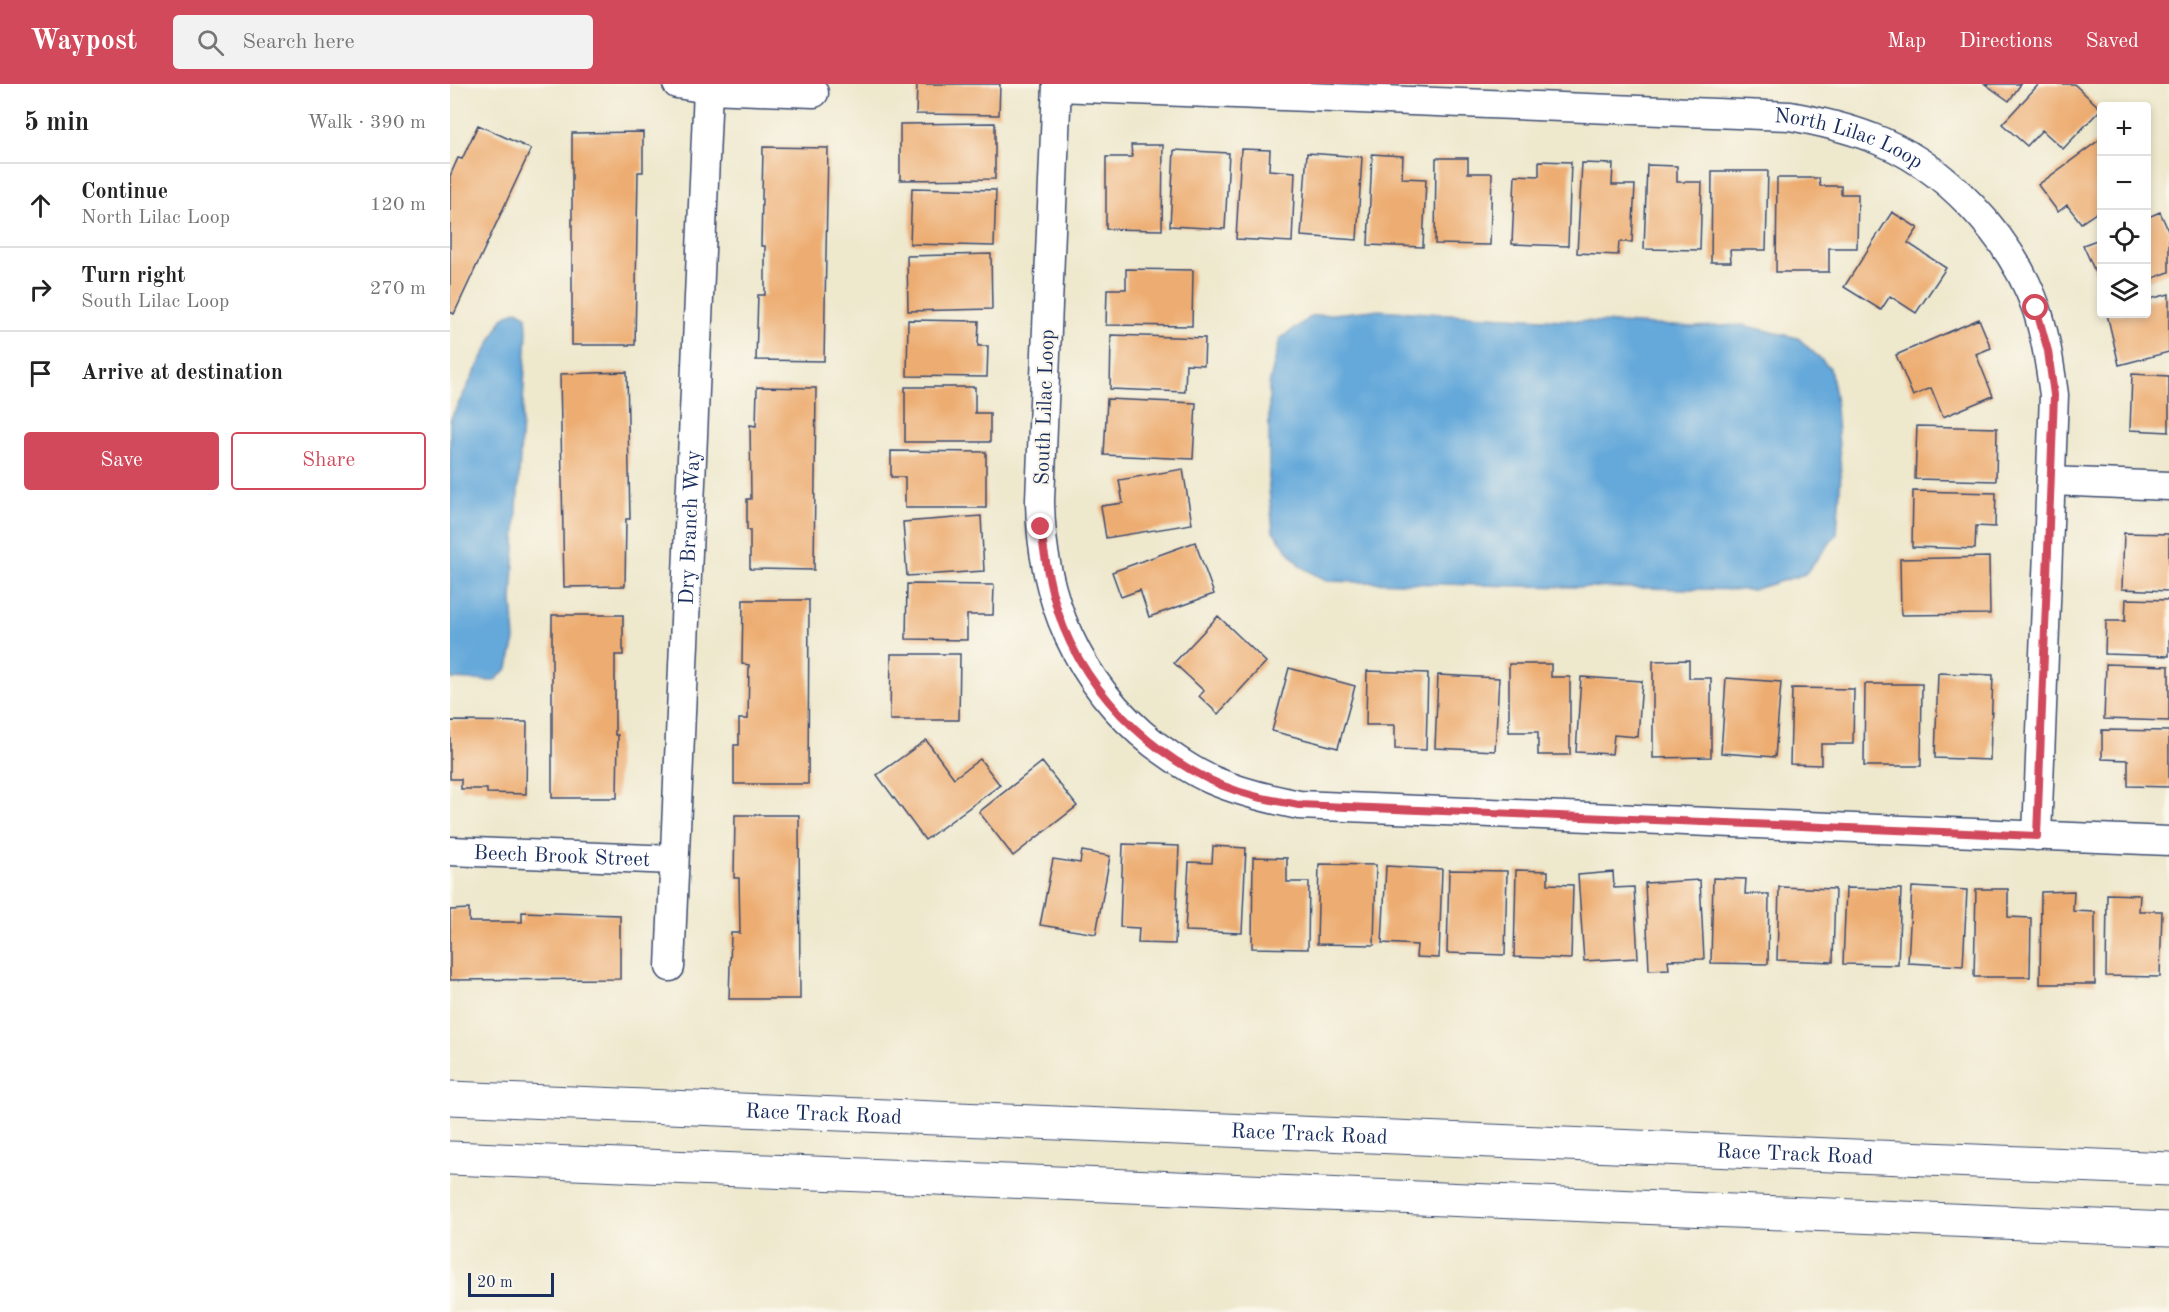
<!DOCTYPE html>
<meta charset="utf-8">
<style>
body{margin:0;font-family:"Old Standard TT",serif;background:#f2f2f2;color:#222}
.controls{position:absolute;right:18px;top:18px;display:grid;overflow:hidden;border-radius:6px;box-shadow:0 3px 9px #0003}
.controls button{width:54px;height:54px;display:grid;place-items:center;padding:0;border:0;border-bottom:2px solid #e0e0e0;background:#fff;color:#222;font:30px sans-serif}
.scale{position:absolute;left:18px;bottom:15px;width:86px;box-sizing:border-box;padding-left:6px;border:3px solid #1b2f5e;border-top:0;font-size:16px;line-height:21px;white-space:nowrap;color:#1b2f5e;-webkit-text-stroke:4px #fbf7ec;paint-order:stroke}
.stop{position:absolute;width:18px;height:18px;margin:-14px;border:4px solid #d1495b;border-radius:50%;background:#fff}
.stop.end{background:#d1495b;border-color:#fff;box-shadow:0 2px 6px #0008}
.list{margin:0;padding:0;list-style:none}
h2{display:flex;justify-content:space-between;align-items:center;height:78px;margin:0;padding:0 24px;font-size:26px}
h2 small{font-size:20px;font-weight:400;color:#767676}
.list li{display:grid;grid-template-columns:39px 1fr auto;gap:18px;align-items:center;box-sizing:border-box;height:84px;padding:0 24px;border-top:2px solid #e0e0e0}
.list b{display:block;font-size:22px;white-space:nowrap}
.list p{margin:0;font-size:20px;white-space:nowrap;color:#767676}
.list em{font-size:20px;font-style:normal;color:#767676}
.actions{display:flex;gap:12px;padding:18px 24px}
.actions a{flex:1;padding:14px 0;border:2px solid #d1495b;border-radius:6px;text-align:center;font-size:21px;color:#d1495b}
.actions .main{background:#d1495b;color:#fff}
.icon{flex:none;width:33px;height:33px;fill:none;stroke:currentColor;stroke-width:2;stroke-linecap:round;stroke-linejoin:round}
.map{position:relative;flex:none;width:1719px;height:1228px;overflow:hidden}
header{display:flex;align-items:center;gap:36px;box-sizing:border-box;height:84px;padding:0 30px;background:#d1495b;color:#fff}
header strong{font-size:28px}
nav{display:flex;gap:33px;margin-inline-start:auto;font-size:21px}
.search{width:420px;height:54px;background:#f2f2f2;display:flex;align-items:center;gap:15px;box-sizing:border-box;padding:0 21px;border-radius:6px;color:#767676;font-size:22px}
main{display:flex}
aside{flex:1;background:#fff}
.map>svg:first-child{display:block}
.water{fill:#65a9da;stroke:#406c9c;stroke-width:1.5}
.building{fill:#edad72}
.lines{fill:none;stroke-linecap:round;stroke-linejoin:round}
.minor-casing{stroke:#3b4b6f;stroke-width:31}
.primary-casing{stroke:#3b4b6f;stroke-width:35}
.minor{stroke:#fff;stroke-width:28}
.primary{stroke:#fff;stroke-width:33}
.route{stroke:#d1495b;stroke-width:8}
.labels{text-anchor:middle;stroke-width:4.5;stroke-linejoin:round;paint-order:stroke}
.street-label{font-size:21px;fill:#1b2f5e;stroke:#fbf7ec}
</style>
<header>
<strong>Waypost</strong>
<div class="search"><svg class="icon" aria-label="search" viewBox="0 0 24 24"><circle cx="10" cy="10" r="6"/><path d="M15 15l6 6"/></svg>Search here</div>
<nav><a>Map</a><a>Directions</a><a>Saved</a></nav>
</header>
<main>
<aside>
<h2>5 min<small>Walk · 390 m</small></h2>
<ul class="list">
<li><svg class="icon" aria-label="ahead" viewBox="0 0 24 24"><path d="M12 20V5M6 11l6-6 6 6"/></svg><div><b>Continue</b><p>North Lilac Loop</p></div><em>120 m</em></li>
<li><svg class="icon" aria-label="right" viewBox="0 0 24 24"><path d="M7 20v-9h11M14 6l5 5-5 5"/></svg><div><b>Turn right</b><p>South Lilac Loop</p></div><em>270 m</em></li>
<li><svg class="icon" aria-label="arrive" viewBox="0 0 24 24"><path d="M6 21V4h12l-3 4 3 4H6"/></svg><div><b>Arrive at destination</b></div></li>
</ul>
<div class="actions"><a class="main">Save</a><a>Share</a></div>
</aside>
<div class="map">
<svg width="1719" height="1228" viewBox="0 0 1719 1228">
<rect width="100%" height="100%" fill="#fbf7ec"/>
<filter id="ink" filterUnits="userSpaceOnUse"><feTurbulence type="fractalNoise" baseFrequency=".0167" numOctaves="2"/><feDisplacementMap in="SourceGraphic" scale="12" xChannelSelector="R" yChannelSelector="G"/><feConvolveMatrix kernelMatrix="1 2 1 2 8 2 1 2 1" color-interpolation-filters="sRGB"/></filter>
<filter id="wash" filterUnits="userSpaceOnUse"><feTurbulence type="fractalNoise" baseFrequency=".008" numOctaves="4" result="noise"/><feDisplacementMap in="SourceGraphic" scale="24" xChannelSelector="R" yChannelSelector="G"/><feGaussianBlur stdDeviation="1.35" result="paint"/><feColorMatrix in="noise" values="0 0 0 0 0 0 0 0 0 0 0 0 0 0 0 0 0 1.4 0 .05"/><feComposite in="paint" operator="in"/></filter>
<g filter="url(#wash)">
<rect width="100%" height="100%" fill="#eee8cd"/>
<!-- water -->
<path class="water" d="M67,226L76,231L77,247L62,516L65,556L58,584L44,597L0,595V336L53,234Z
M924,226L1243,243L1293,241L1348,254L1380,284L1385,312L1391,388L1387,450L1355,490L1302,506L1069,502L876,497L850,482L823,447L819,405V301L830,255L862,232Z"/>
<g id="blocks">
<!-- building -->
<path class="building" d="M467,0H550L549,31L466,30Z
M1535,0H1571L1559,17Z
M1589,0H1624L1651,25L1613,65L1592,46L1577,62L1552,40Z
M545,39V95L450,96V40Z
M28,41L81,65L4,230L0,228V92L8,74L12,75Z
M193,48V88H188L185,261H122V49Z
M1652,54V125L1631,139L1617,121L1608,128L1588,101Z
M681,61H713L712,146L656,145V73H682Z
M313,63L378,64L374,277L306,276L308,211H315V162H311Z
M791,65L820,66L819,86L845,88L842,158L786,155Z
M724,66L779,69L775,145L720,142Z
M857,69L912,73L907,156L851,152Z
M922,70L953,72L952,94L976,95L973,163L918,161Z
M986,74H1018V89H1042L1040,161L985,160Z
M1089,77L1121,78L1118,162L1062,160L1065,91L1089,92Z
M1132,79L1163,80L1162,101H1185L1182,158H1169L1168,171L1127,169Z
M1197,81L1227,82V98H1252L1250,166L1194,165Z
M1262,87H1318L1316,166H1280L1281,178H1261Z
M1327,94H1369L1370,102H1391V110H1408L1407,164H1379V188H1326Z
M462,104L546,106L544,162L460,160Z
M1442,128L1468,144L1458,159L1496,184L1466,229L1440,212L1431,226L1394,203Z
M1710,128L1719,148V188L1696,197V134Z
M1652,154V203L1633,161Z
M541,170L542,225L458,227L457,172Z
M676,185L743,186L742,242L656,241L657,205H676Z
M1719,210V268L1669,281L1657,230H1696V216Z
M1529,235L1541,264L1526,270L1543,312L1493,333L1481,304L1463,312L1446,271Z
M458,236L529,237L528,262H538L537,293L457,292Z
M661,251L755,254L754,281L736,280L735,308L660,305Z
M177,288L180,435H176L175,502L114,503L110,290Z
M1682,290L1719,292V348L1680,346Z
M307,303L366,304L364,486L300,485V446H297V415H301L300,341L306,342Z
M455,303H525V329H540V358H455Z
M657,315L746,319L743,375L654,371Z
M1467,342L1547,344L1546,397L1465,395Z
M441,367L536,368V424H455V393H441Z
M733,385L742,440L656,454L651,422L673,419L669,396Z
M1463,407L1546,409L1545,443L1526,442L1525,465L1462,463Z
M531,432L534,487L457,492L453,438Z
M1674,449L1719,450V507L1672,505Z
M745,458L764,510L699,533L690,506L671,513L662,488Z
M1539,473L1540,530L1451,531L1450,475Z
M457,500L544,501L543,531H517V556L456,555Z
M1676,515L1719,516V572L1655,570L1656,537H1675Z
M293,516H359L358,700H284V661H289V635H298L299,581L292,580Z
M102,531H173V571H165V651H168L167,714H102Z
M768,532L816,578L768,630L749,612L754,607L724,579Z
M441,570H510L509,636H440Z
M1239,576V594H1261V673L1203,674V577Z
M1059,580H1101V593H1120V671H1088V648H1059Z
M1656,580L1719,582V637L1654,635Z
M839,584L905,602L888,664L822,647Z
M917,587L978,589L976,666L945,665V641H916Z
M1488,589L1543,591L1540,676L1485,674Z
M988,591L1049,594L1045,667L985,664Z
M1131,593L1192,597L1188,653L1164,651L1162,670L1126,668Z
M1276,594L1331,598L1325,673L1271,669Z
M1415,600H1472L1471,682H1414Z
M1342,604L1404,605L1403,660H1371V681L1340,680Z
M0,637L77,638L76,710L37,709V705H11V695H0Z
M1652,646L1719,647V703L1678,702V676L1652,675Z
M476,656L504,694L530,675L550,701L475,756L427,691Z
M592,678L627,722L563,772L529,728Z
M285,731H349L350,915H279L281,849H290L289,794H284Z
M673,760L729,762L725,860L688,859L689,844L670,843Z
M763,762L796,764L792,849L735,847L739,778L762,779Z
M632,767L660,772L646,850L590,841L603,775L630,779Z
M803,773L837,774V798H859L858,865L802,864Z
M869,780L926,781L924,861L867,860Z
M936,782L992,785L989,874L966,873L967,861L932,859Z
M999,786L1057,787L1055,871L997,869Z
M1066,786L1098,787V800L1123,801L1121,875L1064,873Z
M1163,788L1164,804L1184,803L1188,874L1134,877L1128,791Z
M1263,794L1296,795L1295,810H1319L1318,880L1261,879Z
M1250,796L1254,875L1218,876L1219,885L1199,886L1195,799Z
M1329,803L1385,805L1383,878L1327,876Z
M1462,803L1517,806L1513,882L1458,879Z
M1396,804L1451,805L1448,881L1393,880Z
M1526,805H1558V833L1581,834L1580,893H1524Z
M1624,807L1623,827L1645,828V900H1590L1591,808Z
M1657,810L1690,811L1689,827H1712L1710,893L1656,892Z
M19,825V838H72V828L170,831V895L0,896V826Z"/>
</g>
</g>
<g filter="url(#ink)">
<use href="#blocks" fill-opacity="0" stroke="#3b4b6f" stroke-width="1.5"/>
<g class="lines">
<!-- minor casing -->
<g class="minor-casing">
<g id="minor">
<path d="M227,0L258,5L364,9"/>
<path d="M607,0L590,416C591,513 627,599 704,660C722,673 741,687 762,696C790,708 819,715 849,721L1719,757"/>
<path id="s1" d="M607,3L1340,32C1367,37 1394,43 1420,53C1493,79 1562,153 1587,226C1596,254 1600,282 1604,311L1587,752"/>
<path d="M1601,397L1719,402"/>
<path id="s2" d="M0,767L224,776"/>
<path id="s3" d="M220,883L258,5"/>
</g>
</g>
<!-- primary casing -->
<g class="primary-casing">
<g id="primary">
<path id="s4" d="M0,1014L1719,1085"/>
<path d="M0,1074L1719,1145"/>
</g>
</g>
<!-- minor -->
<use href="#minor" class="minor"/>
<!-- primary -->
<use href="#primary" class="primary"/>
</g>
</g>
<g class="lines" filter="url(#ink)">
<!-- route -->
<path class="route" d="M591,443C594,472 599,500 608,528C635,613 718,690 804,712C819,716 834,718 849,721L1587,752L1604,311L1598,267L1586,224"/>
</g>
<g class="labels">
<!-- street labels -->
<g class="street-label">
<text dy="7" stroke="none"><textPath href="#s1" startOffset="796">North Lilac Loop</textPath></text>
<text transform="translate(594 323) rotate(-88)" y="7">South Lilac Loop</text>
<text dy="7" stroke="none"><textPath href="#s3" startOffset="440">Dry Branch Way</textPath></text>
<text dy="7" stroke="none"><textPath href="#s2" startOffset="112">Beech Brook Street</textPath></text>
<text dy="7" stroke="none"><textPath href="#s4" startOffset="374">Race Track Road</textPath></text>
<text dy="7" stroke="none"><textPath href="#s4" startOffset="860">Race Track Road</textPath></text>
<text dy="7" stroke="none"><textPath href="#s4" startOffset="1346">Race Track Road</textPath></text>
</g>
</g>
</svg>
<div class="controls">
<button>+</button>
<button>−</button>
<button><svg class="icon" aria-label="locate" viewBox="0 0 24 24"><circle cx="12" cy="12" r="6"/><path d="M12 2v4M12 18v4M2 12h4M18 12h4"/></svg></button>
<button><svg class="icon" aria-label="layers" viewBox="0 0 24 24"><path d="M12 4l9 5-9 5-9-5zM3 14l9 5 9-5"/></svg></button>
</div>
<div class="scale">20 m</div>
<div class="stop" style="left:1586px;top:224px"></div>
<div class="stop end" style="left:591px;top:443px"></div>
</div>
</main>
